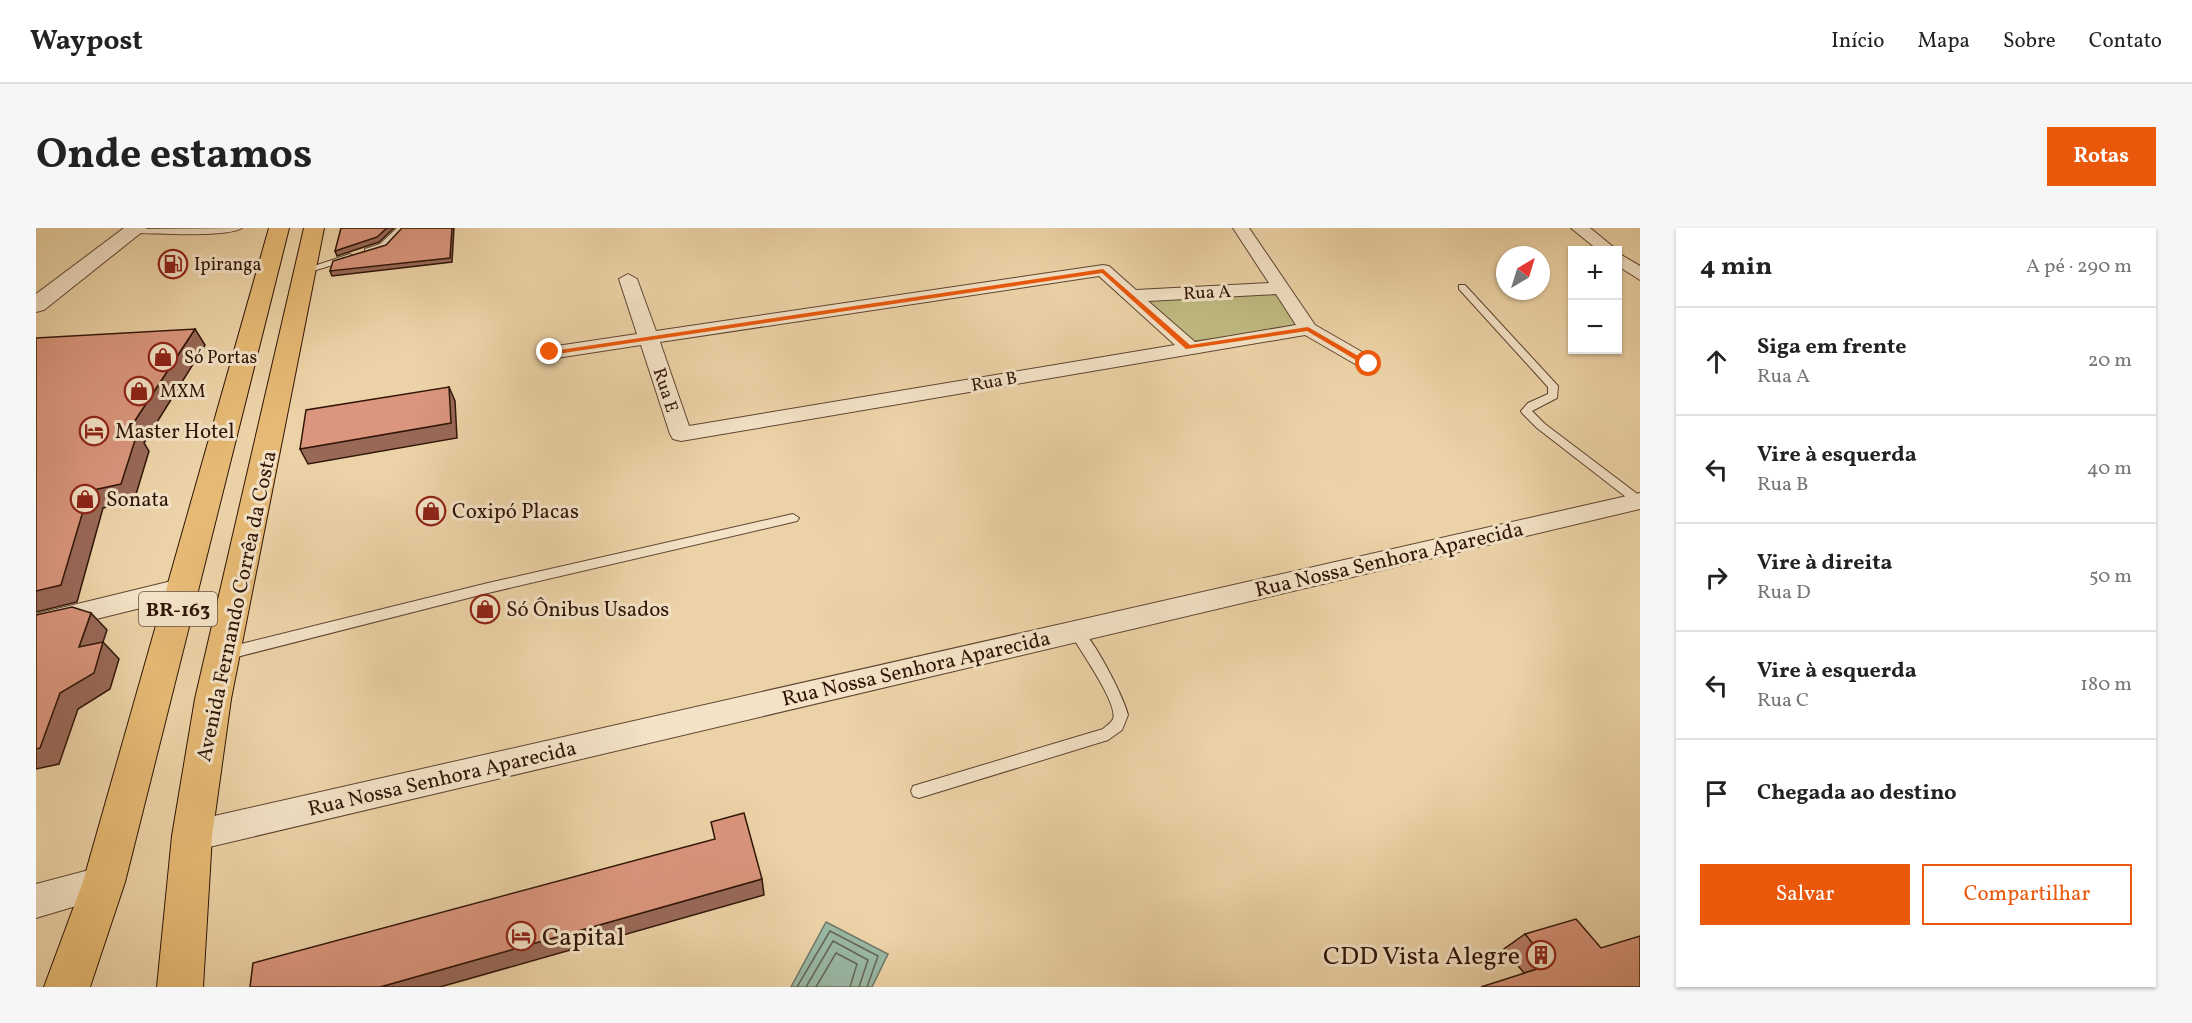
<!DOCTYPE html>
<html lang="pt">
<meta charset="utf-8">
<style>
body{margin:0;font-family:Vollkorn,serif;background:#f6f6f6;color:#222}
.controls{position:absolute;right:18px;top:18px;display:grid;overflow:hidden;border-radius:0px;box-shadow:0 2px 4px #0004}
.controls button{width:54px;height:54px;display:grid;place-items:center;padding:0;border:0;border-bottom:2px solid #e0e0e0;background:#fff;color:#222;font:30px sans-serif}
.compass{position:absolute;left:1460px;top:18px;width:54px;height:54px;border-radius:50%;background:#fff;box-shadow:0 2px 4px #0004;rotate:38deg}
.stop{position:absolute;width:18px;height:18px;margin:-14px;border:4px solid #ea580c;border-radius:50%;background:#fff}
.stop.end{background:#ea580c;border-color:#fff;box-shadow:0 2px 6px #0008}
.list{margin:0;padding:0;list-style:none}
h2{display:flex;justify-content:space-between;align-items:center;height:78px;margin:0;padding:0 24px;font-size:26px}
h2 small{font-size:20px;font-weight:400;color:#767676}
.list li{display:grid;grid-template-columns:39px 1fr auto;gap:18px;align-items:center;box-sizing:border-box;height:108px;padding:0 24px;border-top:2px solid #e0e0e0}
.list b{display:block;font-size:22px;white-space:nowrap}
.list p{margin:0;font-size:20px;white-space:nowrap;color:#767676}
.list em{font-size:20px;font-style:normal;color:#767676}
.actions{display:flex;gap:12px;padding:18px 24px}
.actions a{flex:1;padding:14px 0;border:2px solid #ea580c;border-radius:0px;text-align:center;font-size:21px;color:#ea580c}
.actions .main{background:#ea580c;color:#fff}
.icon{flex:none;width:33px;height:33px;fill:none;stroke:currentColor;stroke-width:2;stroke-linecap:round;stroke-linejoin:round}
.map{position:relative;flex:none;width:1604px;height:759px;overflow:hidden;border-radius:0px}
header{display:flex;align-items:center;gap:36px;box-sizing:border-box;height:84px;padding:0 30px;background:#fff;border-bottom:2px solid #e0e0e0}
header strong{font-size:28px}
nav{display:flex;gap:33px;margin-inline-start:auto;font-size:21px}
.intro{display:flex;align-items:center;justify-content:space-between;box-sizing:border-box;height:144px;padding:0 36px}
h1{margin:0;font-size:42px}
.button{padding:15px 27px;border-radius:0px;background:#ea580c;color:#fff;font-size:21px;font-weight:700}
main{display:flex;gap:36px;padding:0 36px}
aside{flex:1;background:#fff;border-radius:0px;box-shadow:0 2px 4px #0004}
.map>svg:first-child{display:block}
.green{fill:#bfba82;stroke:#786845;stroke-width:1.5}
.water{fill:#99b8a5;stroke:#6f7766;stroke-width:1.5}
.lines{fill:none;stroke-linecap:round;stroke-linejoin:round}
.shore{stroke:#646656;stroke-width:1.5}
.service-casing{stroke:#5f4430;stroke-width:2}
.minor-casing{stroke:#5f4430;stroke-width:2}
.tertiary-casing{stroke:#5f4430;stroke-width:2}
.trunk-casing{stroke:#301508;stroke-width:2}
.service{fill:#f3e2c6;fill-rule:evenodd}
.minor{fill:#f3e2c6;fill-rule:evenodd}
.tertiary{fill:#f3e2c6;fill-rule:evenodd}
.trunk{fill:#e6ba74;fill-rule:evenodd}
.wall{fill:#bc816c;stroke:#301508;stroke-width:1.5}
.shaded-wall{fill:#996958;stroke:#301508;stroke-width:1.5}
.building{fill:#db967d;stroke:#301508;stroke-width:1.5}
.route{fill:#ea580c}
.labels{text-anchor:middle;stroke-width:6;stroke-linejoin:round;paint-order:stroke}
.far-poi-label{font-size:18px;fill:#301508;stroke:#f3e2c6;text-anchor:start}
.far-street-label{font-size:18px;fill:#301508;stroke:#f3e2c6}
.shield{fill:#f3e2c6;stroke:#6a5241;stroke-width:1.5}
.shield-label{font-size:20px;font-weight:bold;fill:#301508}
.poi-label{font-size:21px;fill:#301508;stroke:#f3e2c6;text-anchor:start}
.street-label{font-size:21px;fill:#301508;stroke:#f3e2c6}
.near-poi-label{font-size:26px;fill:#301508;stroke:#f3e2c6;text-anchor:start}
</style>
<header>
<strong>Waypost</strong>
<nav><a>Início</a><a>Mapa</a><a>Sobre</a><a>Contato</a></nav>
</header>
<div class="intro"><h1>Onde estamos</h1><a class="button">Rotas</a></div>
<main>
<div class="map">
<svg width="1604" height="759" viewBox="0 0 1604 759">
<rect width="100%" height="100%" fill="#ecd3a7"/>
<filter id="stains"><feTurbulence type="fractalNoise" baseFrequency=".00333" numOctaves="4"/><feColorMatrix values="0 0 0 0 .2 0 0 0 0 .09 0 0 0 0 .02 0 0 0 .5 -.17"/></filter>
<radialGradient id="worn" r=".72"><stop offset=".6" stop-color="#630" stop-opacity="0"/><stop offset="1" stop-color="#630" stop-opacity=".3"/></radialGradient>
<!-- green -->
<path class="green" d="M1241,62L1266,99L1154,114L1104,70Z"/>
<!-- water -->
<path class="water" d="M790,694L852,726L836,759H755Z"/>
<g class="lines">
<!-- shore -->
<path class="shore" d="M761,759L794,703L842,728L831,759
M770,759L797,713L832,732L823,759
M780,759L800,725L821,736L814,759"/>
<!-- service casing -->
<g class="service-casing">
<path id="service" d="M206,0C190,10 120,5 97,5L93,3L97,1Z
M361,0H370L350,20L329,25V21L344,16Z
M314,26L318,29L317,31L270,45L266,42Z
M1423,57H1429L1522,158L1521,170L1496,183L1509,196L1604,268V277L1599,276L1501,200L1486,185L1485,183L1492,175L1512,166V159L1423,61Z
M757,286L763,290L761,293L452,365L189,432L184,430L182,426L184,422L189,420L452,355Z
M1040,398C1054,402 1089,471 1092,487L1086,502L1072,512L883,570L877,568L875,563L877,558L1067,501C1070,498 1075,495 1077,491C1083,476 1041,418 1033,403L1035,399Z"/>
</g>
<!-- minor casing -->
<g class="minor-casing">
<path id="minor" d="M1197,0H1213L1279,97L1340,132L1343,136L1340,140H1326L1269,107L645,213L637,211L634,206L605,117L514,131L507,129L504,125L507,121L514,119L601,106L583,51L592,46L601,51L620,103L1067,37L1073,38L1100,62L1233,55ZM1063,48L1139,117L653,198L624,114ZM1240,66L1260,97L1159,114L1112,73Z
M1535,0H1554L1581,22H1562Z
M1582,25L1604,38V52L1582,38Z
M1604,265V281L156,623L144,619L139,608L144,597L156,593Z
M148,350L157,353L161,360L157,367L0,406V386Z
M68,638L80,642L85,654L80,666L0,690V656Z"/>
</g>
<!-- tertiary casing -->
<g class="tertiary-casing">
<path id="tertiary" d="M88,0H111L8,82L0,84V66Z"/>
</g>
<!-- trunk casing -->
<g class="trunk-casing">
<path id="trunk" d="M233,0H253L89,654L54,759H8L47,654Z
M268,0H288L195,471L176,608L167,759H121L136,608L159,471Z"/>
</g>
<!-- service -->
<use href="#service" class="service"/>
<!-- minor -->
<use href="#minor" class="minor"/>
<!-- tertiary -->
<use href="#tertiary" class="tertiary"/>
<!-- trunk -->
<use href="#trunk" class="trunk"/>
</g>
<!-- wall -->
<path class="wall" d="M1489,706L1565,720L1488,745L1468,721Z"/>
<!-- shaded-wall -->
<path class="shaded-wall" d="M351,0H358L343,14L301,28L299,23Z
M416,0H418L416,34L296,48L294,43Z
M159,101L169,117L108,215L113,223L98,273L67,280L41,374L0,384V363L53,263Z
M413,159L419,173L421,210L272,236L264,221Z
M55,385L71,402L60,435L43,419Z
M67,414L83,431L74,461L42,481L23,536L0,541V521L24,465Z
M726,651L728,667L404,759H344Z"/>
<!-- building -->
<path class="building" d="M305,0H351L341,9L299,23Z
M366,0H416L414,30L294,43L297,33L350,17Z
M159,101L94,200L101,206L85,256L53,263L25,357L0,363V110Z
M413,159L415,195L264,221L270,182Z
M36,379L55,385L43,419L67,414L58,445L24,465L4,520L0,521V387Z
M708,585L726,651L344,759H214L217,735L679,611L675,594Z
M1540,691L1565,720L1604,708V759H1445L1514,737L1489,706Z"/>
<!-- route -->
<path class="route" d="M1067,41L1154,117L1272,99L1336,136L1330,138L1271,103L1150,121L1066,45L514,127L510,124Z"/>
<!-- icons -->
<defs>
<g id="fuel-ring" transform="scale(1.5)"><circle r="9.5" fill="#f3e2c6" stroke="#8f2418" stroke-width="1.5"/><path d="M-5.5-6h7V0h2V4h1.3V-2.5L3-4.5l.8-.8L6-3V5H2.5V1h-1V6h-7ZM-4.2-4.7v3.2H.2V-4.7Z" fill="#8f2418"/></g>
<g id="shop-ring" transform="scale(1.5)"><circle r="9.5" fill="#f3e2c6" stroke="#8f2418" stroke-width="1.5"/><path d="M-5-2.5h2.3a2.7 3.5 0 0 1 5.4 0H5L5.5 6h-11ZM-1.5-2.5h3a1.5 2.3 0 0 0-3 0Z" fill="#8f2418"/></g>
<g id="hotel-ring" transform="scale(1.5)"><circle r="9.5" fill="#f3e2c6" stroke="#8f2418" stroke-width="1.5"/><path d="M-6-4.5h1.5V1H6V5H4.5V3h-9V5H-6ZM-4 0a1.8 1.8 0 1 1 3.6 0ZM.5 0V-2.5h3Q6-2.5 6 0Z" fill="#8f2418"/></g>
<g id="building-ring" transform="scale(1.5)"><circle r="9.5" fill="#f3e2c6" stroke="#8f2418" stroke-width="1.5"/><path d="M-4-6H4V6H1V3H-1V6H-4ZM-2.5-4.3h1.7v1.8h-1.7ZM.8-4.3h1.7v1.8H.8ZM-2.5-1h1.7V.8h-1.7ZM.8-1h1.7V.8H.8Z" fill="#8f2418"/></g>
</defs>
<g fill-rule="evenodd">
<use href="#fuel-ring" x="137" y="36"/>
<use href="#shop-ring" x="127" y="129"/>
<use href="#shop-ring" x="103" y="163"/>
<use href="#hotel-ring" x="58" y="203"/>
<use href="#shop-ring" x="49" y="271"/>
<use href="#shop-ring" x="395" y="283"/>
<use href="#shop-ring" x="449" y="381"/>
<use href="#hotel-ring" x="485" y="708"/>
<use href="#building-ring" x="1505" y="727"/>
</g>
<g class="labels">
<!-- far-poi labels -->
<g class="far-poi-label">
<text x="158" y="42">Ipiranga</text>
<text x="148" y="135">Só Portas</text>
<text x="124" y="169">MXM</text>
</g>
<!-- far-street labels -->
<g class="far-street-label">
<text transform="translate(1171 64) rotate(-3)" y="6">Rua A</text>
<text transform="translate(958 153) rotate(-10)" y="6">Rua B</text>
<text transform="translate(630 162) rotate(72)" y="6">Rua E</text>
</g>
<!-- shield labels -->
<rect class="shield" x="103" y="364" width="78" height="34" rx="4.5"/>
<g class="shield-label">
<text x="142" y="388">BR-163</text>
</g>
<!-- poi labels -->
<g class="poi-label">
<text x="79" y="210">Master Hotel</text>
<text x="70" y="278">Sonata</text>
<text x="416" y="290">Coxipó Placas</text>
<text x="470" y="388">Só Ônibus Usados</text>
</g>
<!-- street labels -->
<g class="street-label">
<text transform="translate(1353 331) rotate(-13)" y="7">Rua Nossa Senhora Aparecida</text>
<text transform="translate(200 378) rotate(-78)" y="7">Avenida Fernando Corrêa da Costa</text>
<text transform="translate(880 440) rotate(-13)" y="7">Rua Nossa Senhora Aparecida</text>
<text transform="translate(406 550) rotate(-13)" y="7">Rua Nossa Senhora Aparecida</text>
</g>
<!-- near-poi labels -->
<g class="near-poi-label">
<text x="506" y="717">Capital</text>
<text x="1484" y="736" text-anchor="end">CDD Vista Alegre</text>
</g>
</g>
<rect width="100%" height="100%" filter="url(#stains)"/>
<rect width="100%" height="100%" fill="url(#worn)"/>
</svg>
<div class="controls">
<button>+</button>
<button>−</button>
</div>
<svg class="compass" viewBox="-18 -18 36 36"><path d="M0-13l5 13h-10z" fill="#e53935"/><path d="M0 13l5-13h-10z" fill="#767676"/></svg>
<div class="stop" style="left:1333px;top:136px"></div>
<div class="stop end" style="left:514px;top:124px"></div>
</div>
<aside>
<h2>4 min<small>A pé · 290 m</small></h2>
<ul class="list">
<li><svg class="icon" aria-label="ahead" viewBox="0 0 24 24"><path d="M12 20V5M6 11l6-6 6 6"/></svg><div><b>Siga em frente</b><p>Rua A</p></div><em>20 m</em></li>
<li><svg class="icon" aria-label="left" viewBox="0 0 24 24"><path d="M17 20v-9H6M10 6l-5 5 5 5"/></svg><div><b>Vire à esquerda</b><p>Rua B</p></div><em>40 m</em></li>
<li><svg class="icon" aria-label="right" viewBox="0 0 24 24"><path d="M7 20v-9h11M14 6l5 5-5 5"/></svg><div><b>Vire à direita</b><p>Rua D</p></div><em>50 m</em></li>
<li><svg class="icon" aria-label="left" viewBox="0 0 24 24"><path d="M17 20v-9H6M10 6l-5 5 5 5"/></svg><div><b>Vire à esquerda</b><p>Rua C</p></div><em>180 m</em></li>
<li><svg class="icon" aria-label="arrive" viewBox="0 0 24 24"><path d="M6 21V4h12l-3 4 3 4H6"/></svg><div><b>Chegada ao destino</b></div></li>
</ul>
<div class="actions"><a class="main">Salvar</a><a>Compartilhar</a></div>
</aside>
</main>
